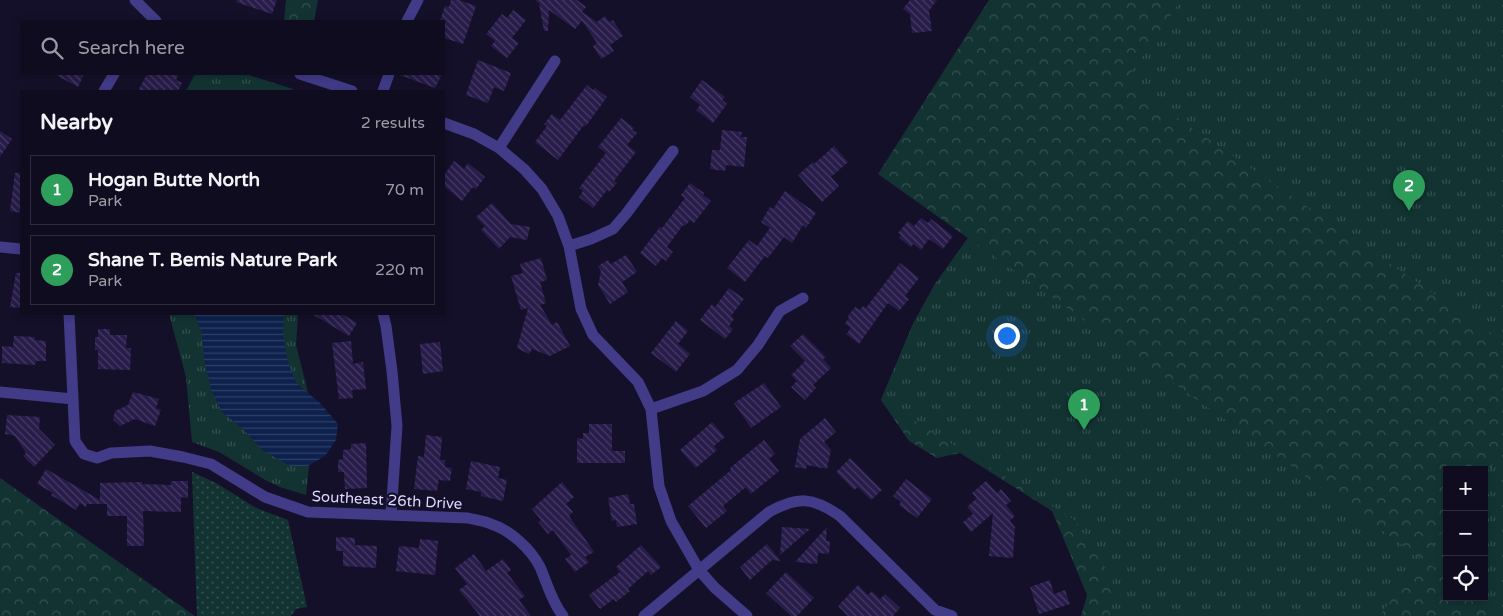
<!DOCTYPE html>
<meta charset="utf-8">
<style>
body{margin:0;font-family:"Varela Round",sans-serif;background:#1e1a2c;color:#f1f3f6}
.controls{position:absolute;right:15px;bottom:15px;display:grid;overflow:hidden;border-radius:0px;box-shadow:0 2px 8px #0003}
.controls button{width:45px;height:45px;display:grid;place-items:center;padding:0;border:0;border-bottom:1px solid #302c3d;background:#100c1f;color:#f1f3f6;font:25px sans-serif}
.you{position:absolute;left:1006px;top:335px;width:18px;height:18px;margin:-12px;border:4px solid #fff;border-radius:50%;background:#1a73e8;box-shadow:0 0 0 8px #1a73e833}
.badge{display:grid;place-items:center;width:32px;height:32px;border-radius:50%;background:#04dcff;color:#fff;font-size:16px;font-weight:700}
.pin{position:absolute;translate:-50% -41px;filter:drop-shadow(0 1px 2px #0008)}
.pin::after{content:'';position:absolute;top:26px;width:18px;height:15px;background:inherit;clip-path:polygon(0 0,100% 0,50% 100%)}
.list{margin:0;padding:0;list-style:none}
h2{display:flex;justify-content:space-between;align-items:center;height:65px;margin:0;padding:0 20px;font-size:21px}
h2 small{font-size:16px;font-weight:400;color:#9c9ba4}
.list li{display:grid;grid-template-columns:32px 1fr auto;gap:15px;align-items:center;box-sizing:border-box;height:70px;margin:0 10px 10px;padding:0 10px;border:1px solid #302c3d;border-radius:0px}
.list b{display:block;font-size:19px;white-space:nowrap}
.list p{margin:0;font-size:16px;white-space:nowrap;color:#9c9ba4}
.list em{font-size:16px;font-style:normal;color:#9c9ba4}
.icon{flex:none;width:28px;height:28px;fill:none;stroke:currentColor;stroke-width:2;stroke-linecap:round;stroke-linejoin:round}
.map{position:relative;flex:none;width:1503px;height:616px;overflow:hidden}
.search{position:absolute;background:#100c1f;box-shadow:0 2px 8px #0003;left:20px;top:20px;width:425px;height:55px;display:flex;align-items:center;gap:12px;box-sizing:border-box;padding:0 18px;border-radius:0px;color:#9c9ba4;font-size:19px}
.panel{position:absolute;background:#100c1f;box-shadow:0 2px 8px #0003;left:20px;top:90px;width:425px;height:225px;border-radius:0px}
.map>svg:first-child{display:block}
.grass{fill:url(#grass-dots)}
.forest{fill:url(#forest-crowns);fill-rule:evenodd}
.park{fill:url(#park-tufts)}
.water{fill:url(#water-rules)}
.building{fill:url(#building-back-hatch)}
.lines{fill:none;stroke-linecap:round;stroke-linejoin:round}
.minor{stroke:#413b88;stroke-width:11}
.labels{text-anchor:middle;stroke-width:4.5;stroke-linejoin:round;paint-order:stroke}
.street-label{font-size:15px;fill:#ded8ff;stroke:#151029}
</style>
<div class="map">
<svg width="1503" height="616" viewBox="0 0 1503 616">
<defs>
<pattern id="grass-dots" width="8" height="8" patternUnits="userSpaceOnUse" patternTransform="scale(1.25)"><rect width="8" height="8" fill="#133333"/><path d="M2 2h.1M6 6h.1" fill="none" stroke="#355052" stroke-width="1.8" stroke-linecap="round"/></pattern>
<pattern id="forest-crowns" width="20" height="18" patternUnits="userSpaceOnUse" patternTransform="scale(1.25)"><rect width="20" height="18" fill="#133333"/><path d="M2 6a3 3 0 1 1 6 0M12 15a3 3 0 1 1 6 0" fill="none" stroke="#355052"/></pattern>
<pattern id="park-tufts" width="24" height="20" patternUnits="userSpaceOnUse" patternTransform="scale(1.25)"><rect width="24" height="20" fill="#133333"/><path d="M3 7l-1-3M5 7V3M7 7l1-3M15 17l-1-3M17 17v-4M19 17l1-3" fill="none" stroke="#355052"/></pattern>
<pattern id="water-rules" width="6" height="5" patternUnits="userSpaceOnUse" patternTransform="scale(1.25)"><rect width="6" height="5" fill="#0d214c"/><path d="M0 2.5h6" fill="none" stroke="#304067"/></pattern>
<pattern id="building-back-hatch" width="6" height="6" patternUnits="userSpaceOnUse" patternTransform="scale(1.25)"><rect width="6" height="6" fill="#271c4a"/><path d="M-1 5l2 2M0 0l6 6M5-1l2 2" fill="none" stroke="#463c65"/></pattern>
</defs>
<rect width="100%" height="100%" fill="#151029"/>
<!-- grass -->
<path class="grass" d="M192,472L216,483L256,508L288,520L307,607L296,609L291,616H197Z"/>
<!-- forest -->
<path class="forest" d="M286,0H318L314,21H284Z
M989,0H1503V616H1081L1087,595L1052,511L960,453L937,458L909,441L881,400L913,324L935,284L968,238L878,174ZM1447,470H1484V597H1447Z
M0,478L195,616H0Z"/>
<!-- park -->
<path class="park" d="M1181,0H1503V341L1125,82Z
M195,74H245L293,89L292,91H186Z
M968,238L1422,559L1447,526V577L1422,559L1379,616H1110L1113,581L1075,520L881,400L913,324L935,284Z
M169,314H298L296,345L314,416L306,495L280,487L267,481L219,452L192,442L186,377Z
M1503,451V616H1500L1474,597H1484V476Z"/>
<!-- water -->
<path class="water" d="M194,314H284L283,334L287,359L296,383L320,403L338,424L336,440L325,456L308,466H290L262,450L244,430L222,412L212,392L205,365L201,330Z"/>
<!-- building -->
<path class="building" d="M237,0H277L272,14L236,2Z
M451,0H459L476,6L463,44L444,38V21H440L445,6L449,7Z
M535,0H577L586,7L582,12L597,22L605,16L609,22L613,20L623,36L610,45L614,51L601,59L593,46L597,43L582,21L575,29L549,10L548,31H544L539,3Z
M910,0H937L929,11L932,31L912,33L910,14L903,9Z
M513,10L526,20L512,38L519,43L507,58L491,46L495,41L486,34L502,14L507,18Z
M478,60L511,73L504,91L494,87L488,103L466,95Z
M54,74H84L78,87Z
M147,74H179L176,80L182,83L178,91H138Z
M400,74H442L435,88L400,75Z
M702,80L725,97L722,100L727,104L713,123L696,110L700,105L690,97Z
M587,85L593,90L595,88L607,97L586,126L584,125L558,160L535,142L547,126L544,124L552,114L560,120Z
M621,118L634,128L632,130L637,133L627,145L636,152L614,181L617,183L609,192L607,190L593,208L579,197L583,191L579,188L606,153L598,147Z
M722,130L742,132L741,137H747L744,167L726,165L725,171L710,169L712,150H720Z
M0,131L12,139L0,157Z
M834,146L848,162L831,177L839,186L822,202L798,175L813,162L814,164Z
M454,161L464,169L468,163L485,177L476,189L473,187L462,201L444,186V175Z
M15,173H21V213L10,211Z
M690,183L704,193L703,195L711,201L694,223L690,220L685,226L683,225L667,247L673,252L666,261L662,258L656,266L640,253L660,227L662,228L685,198L681,195Z
M785,191L816,213L806,228L803,225L792,243L784,237L768,258L765,256L745,282L727,268L749,240L757,246L770,228L761,222L770,207L773,209Z
M492,203L511,224L530,227L527,240L510,237L499,249L481,230L485,226L476,217Z
M921,218L928,223L931,219L953,236L943,249L929,239L921,250L913,244L911,247L899,238L901,235L898,233L908,221L914,226Z
M626,255L637,272L622,282L628,292L610,304L598,285L601,271L598,266L608,260L611,264Z
M541,258L547,280L540,282L546,303L540,305L552,325L557,322L570,346L550,356L532,349L529,354L517,348L528,308L521,310L511,276L523,273L520,264Z
M900,263L919,278L905,296L909,299L899,311L888,303L859,344L846,334L851,328L845,324L849,317L848,316L855,307L860,310L863,306L866,308Z
M16,273H21V308L10,307Z
M729,288L744,299L731,316L734,319L729,326L733,329L725,339L700,320L712,304L715,307Z
M312,314H342L357,323L349,336Z
M676,321L688,331L678,344L690,354L676,372L651,353Z
M98,329H110V335H127L126,348H131L130,370L98,369V350H95V337H98Z
M803,334L826,357L823,359L831,368L813,385L816,388L805,400L791,387L797,381L791,375L805,361L790,346Z
M14,336L35,337V340L46,341V361H36L35,365L2,363V346L13,347Z
M351,341L353,364L363,362L366,389L352,390L353,398L339,399L332,343Z
M440,342L443,371L423,374L420,344Z
M764,383L781,407L751,428L734,403Z
M133,392L159,399L156,408L161,410L155,426L135,419L120,426L113,420L115,411L128,405Z
M7,415L40,417L39,429L55,445L34,467L23,456L26,453L15,436L5,434Z
M825,418L836,432L824,442L831,450L827,469L807,465L806,469L795,467L800,439Z
M712,422L725,437L714,446L717,450L696,468L680,450Z
M589,424H612V451H625V463H577V438L583,439V433H589Z
M426,435L442,437L440,460H445V467L452,468L450,481L439,480L437,491L414,489L418,456L424,457Z
M764,440L775,454L769,459L779,471L751,494L746,487L723,506L727,511L706,528L688,506L731,470L730,468Z
M366,443L367,488L345,489L344,472H338V460L343,459V450L351,449V444Z
M850,458L882,490L871,500L858,487L854,490L836,472Z
M471,461L500,467L498,478L507,480L503,501L481,496V492L466,489Z
M46,469L100,500V483L142,482V484L171,485V481H188V498L181,497V512L143,511L144,546H127V516H107V504H87L86,507L80,503L76,510L51,495L53,493L37,484Z
M906,479L932,499L917,518L899,505L901,502L893,496Z
M986,481L997,493L1001,489L1011,501L1006,505L1015,516L1010,521L1015,527L1013,558L989,556L993,513L971,532L963,522L973,514L967,507L977,498L972,493Z
M562,482L574,497L566,504L573,512L569,516L594,552L585,557L589,562L575,572L565,559L571,555L553,530L548,534L538,522L541,520L532,509Z
M628,494L630,504H634L637,524L617,527L616,520L612,521L608,498Z
M782,527L810,529L780,555Z
M827,527L826,541H830L829,554L818,553L817,564L795,562Z
M336,537L355,538V545L377,546L376,568L343,566V551H336Z
M420,539L438,541L435,575L396,571L399,546L419,548Z
M767,544L781,561L772,560L750,580L740,567Z
M641,545L661,567L651,575L648,571L628,589L630,591L616,602L614,599L600,609L589,595L620,572L616,567Z
M474,554L486,571L503,559L511,570L507,573L525,596L519,600L531,616H480L459,590L467,584L455,568Z
M786,572L814,598L797,616H791L766,593Z
M1050,580L1054,594L1065,590L1070,604L1039,614L1030,587Z
M858,585L868,595L872,591L880,599L885,594L900,608L893,616H848L838,606Z"/>
<g class="lines">
<!-- minor -->
<path class="minor" d="M135,0L156,21
M407,21L418,0
M300,74L352,91
M104,91L114,74
M383,91L389,74
M444,123L474,134L499,148L524,169L542,189L558,216L569,246L581,309L593,335L638,382L651,409L659,486L671,521L699,570L715,588L747,616
M499,148L555,61
M569,246L591,239L613,229L626,214L673,151
M0,247L21,249
M69,314L75,441L84,454L97,458L111,453L150,451L183,457L211,464L265,497L308,512L468,518C476,520 484,521 491,524C510,530 531,549 540,567C547,583 552,602 563,616
M383,314L386,326L392,371L397,426L391,515
M0,392L73,399
M651,409L703,391L737,370L758,345L780,311L803,298
M644,616L769,512C798,496 813,497 840,516L935,610L952,616"/>
</g>
<g class="labels">
<!-- street labels -->
<g class="street-label">
<text transform="translate(387 500) rotate(3)" y="5">Southeast 26th Drive</text>
</g>
</g>
</svg>
<div class="controls">
<button>+</button>
<button>−</button>
<button><svg class="icon" aria-label="locate" viewBox="0 0 24 24"><circle cx="12" cy="12" r="6"/><path d="M12 2v4M12 18v4M2 12h4M18 12h4"/></svg></button>
</div>
<div class="you"></div>
<div class="pin badge" style="left:1084px;top:430px;background:#2e9e5b">1</div>
<div class="pin badge" style="left:1409px;top:211px;background:#2e9e5b">2</div>
<div class="search"><svg class="icon" aria-label="search" viewBox="0 0 24 24"><circle cx="10" cy="10" r="6"/><path d="M15 15l6 6"/></svg>Search here</div>
<section class="panel">
<h2>Nearby<small>2 results</small></h2>
<ul class="list">
<li><span class="badge" style="background:#2e9e5b">1</span><div><b>Hogan Butte North</b><p>Park</p></div><em>70 m</em></li>
<li><span class="badge" style="background:#2e9e5b">2</span><div><b>Shane T. Bemis Nature Park</b><p>Park</p></div><em>220 m</em></li>
</ul>
</section>
</div>
